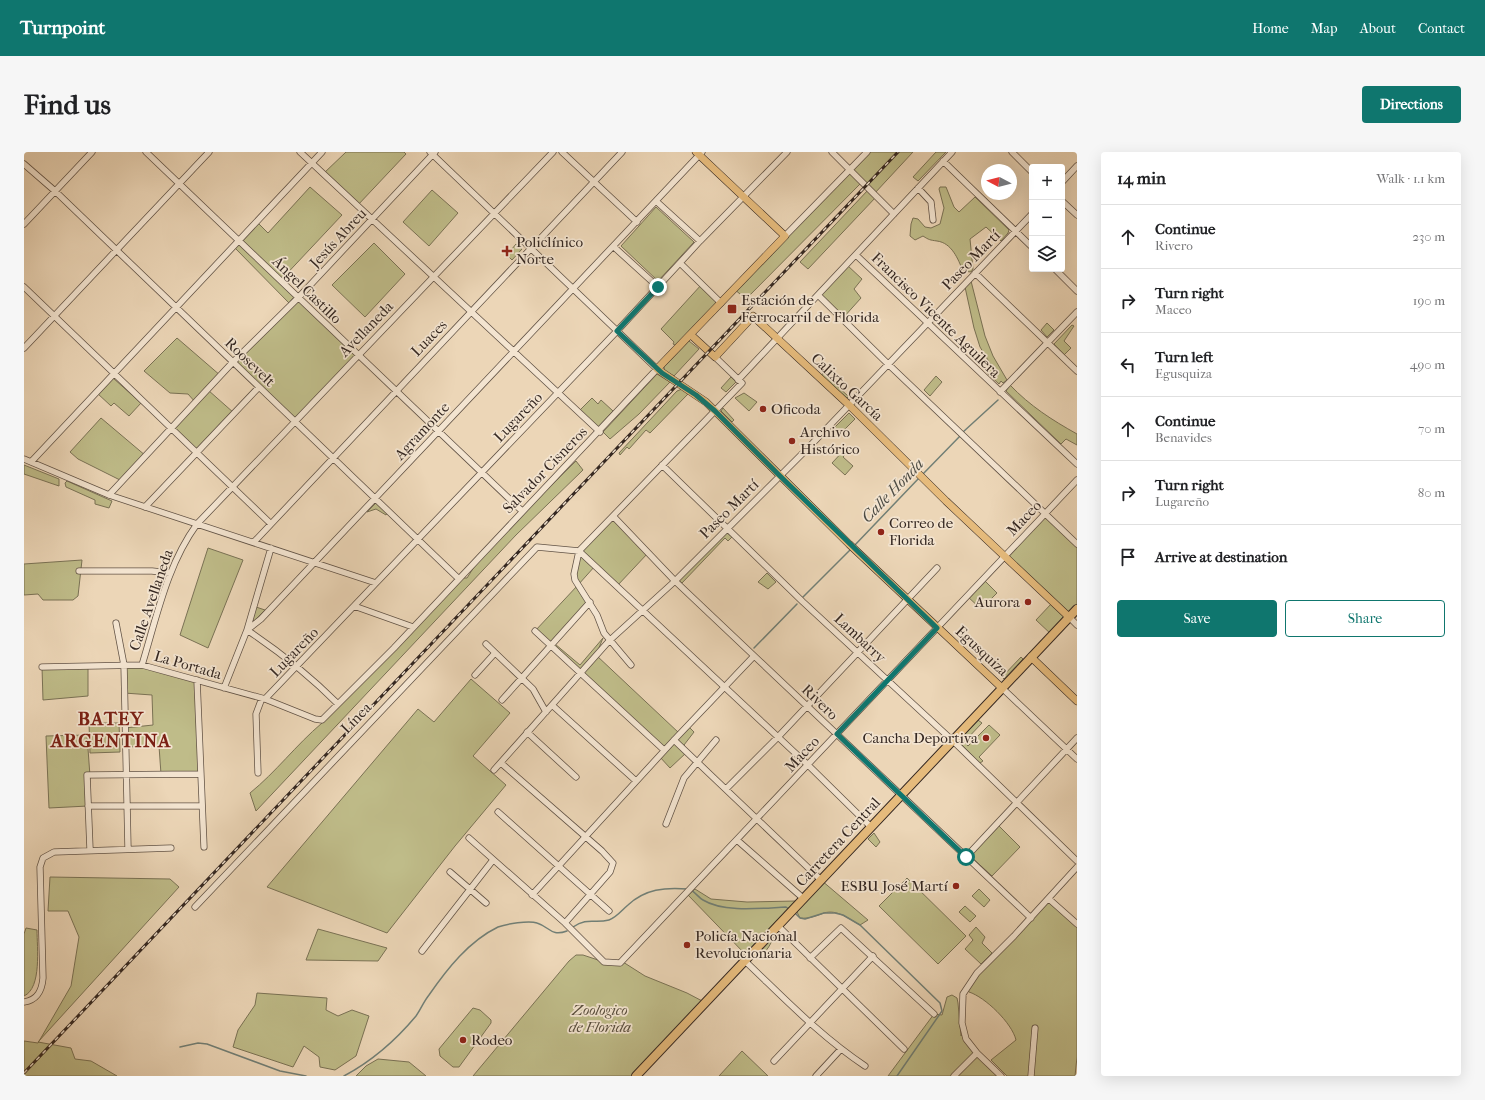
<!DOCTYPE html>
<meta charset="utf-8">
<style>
body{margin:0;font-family:"IM FELL French Canon",serif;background:#f6f6f6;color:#202124}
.controls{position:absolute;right:12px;top:12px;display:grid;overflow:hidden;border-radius:4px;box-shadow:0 4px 16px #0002}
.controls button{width:36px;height:36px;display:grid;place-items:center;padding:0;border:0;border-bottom:1px solid #e0e0e0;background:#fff;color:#202124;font:20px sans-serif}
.compass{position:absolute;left:957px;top:12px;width:36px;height:36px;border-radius:50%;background:#fff;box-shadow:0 4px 16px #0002;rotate:277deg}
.stop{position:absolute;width:12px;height:12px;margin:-9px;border:3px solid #0f766e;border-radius:50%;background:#fff}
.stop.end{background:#0f766e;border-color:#fff;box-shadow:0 1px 4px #0008}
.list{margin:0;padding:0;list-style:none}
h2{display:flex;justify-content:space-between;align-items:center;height:52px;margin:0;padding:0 16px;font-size:17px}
h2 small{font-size:13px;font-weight:400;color:#757577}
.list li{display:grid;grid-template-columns:26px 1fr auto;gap:12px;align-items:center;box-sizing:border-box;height:64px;padding:0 16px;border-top:1px solid #e0e0e0}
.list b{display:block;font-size:15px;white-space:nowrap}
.list p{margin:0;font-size:13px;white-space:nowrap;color:#757577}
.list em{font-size:13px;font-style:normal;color:#757577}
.actions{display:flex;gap:8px;padding:12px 16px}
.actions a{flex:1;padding:9px 0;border:1px solid #0f766e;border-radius:4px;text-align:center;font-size:14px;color:#0f766e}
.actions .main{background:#0f766e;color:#fff}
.icon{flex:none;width:22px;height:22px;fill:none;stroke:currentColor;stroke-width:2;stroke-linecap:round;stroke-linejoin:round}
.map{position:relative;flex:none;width:1053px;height:924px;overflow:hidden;border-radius:4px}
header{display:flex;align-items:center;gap:24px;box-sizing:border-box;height:56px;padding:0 20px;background:#0f766e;color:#fff}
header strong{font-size:19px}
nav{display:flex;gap:22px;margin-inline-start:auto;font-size:14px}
.intro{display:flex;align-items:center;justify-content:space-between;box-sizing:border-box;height:96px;padding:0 24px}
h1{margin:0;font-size:28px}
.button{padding:10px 18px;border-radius:4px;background:#0f766e;color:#fff;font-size:14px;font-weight:700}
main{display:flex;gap:24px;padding:0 24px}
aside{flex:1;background:#fff;border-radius:4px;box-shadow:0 4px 16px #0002}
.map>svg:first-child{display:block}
.green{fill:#bfbc89;stroke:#7a7255}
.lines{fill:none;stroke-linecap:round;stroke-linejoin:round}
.stream{stroke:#717f76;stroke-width:1.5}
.minor-casing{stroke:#625346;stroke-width:7}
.major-casing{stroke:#342721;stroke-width:8}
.highway-casing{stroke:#342721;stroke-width:10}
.minor{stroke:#f3e4d0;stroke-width:5.5}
.major{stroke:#e6bb7c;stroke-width:7}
.highway{stroke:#e6bb7c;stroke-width:8}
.rail-casing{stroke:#342721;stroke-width:3}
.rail{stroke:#f3e4d0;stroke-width:1.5;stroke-dasharray:4.5;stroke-linecap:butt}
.route{stroke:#0f766e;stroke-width:5}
.poi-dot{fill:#8f2418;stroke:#f3e4d0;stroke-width:1.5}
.labels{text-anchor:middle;stroke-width:3.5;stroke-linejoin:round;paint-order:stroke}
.street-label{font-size:15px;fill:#342721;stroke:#f3e4d0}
.poi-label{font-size:15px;fill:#342721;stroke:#f3e4d0;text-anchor:start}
.park-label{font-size:15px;font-style:italic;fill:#574c3b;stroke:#f3e4d0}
.water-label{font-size:16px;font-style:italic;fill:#4d4c44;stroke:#f3e4d0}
.district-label{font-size:19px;font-weight:bold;letter-spacing:1px;fill:#7a1f14;stroke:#f3e4d0}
</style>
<header>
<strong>Turnpoint</strong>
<nav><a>Home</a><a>Map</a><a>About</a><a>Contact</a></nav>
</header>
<div class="intro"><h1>Find us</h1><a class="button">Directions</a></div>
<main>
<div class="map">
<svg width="1053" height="924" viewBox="0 0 1053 924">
<rect width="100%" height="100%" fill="#ecd6b7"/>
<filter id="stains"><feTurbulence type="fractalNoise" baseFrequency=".005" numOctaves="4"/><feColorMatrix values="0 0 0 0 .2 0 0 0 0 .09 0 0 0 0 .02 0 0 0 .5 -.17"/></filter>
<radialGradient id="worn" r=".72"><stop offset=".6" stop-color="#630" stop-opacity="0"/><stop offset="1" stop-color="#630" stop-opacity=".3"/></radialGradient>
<!-- green -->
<path class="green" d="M322,0H380L382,2L333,54L299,22Z
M842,0H889L850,42L852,45L784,117L776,110L845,37L838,30L722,147L710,137Z
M912,0H922L894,29L889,25Z
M286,35L318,63L256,129L334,202L271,270L209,210L274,146H269L265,151L211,96L214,93L217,94L219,88L234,71L244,81Z
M916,35H922L930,55L935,60L951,45L985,78L984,81L977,89L962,75L946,87L949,117L947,120L939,119C934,107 928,91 913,89C906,88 905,88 899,84L891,88L886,84L887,72L889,66L894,67L901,75L907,76L916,72L920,56L915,37Z
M408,38L434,61L405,94L379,70Z
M632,55L670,90L634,129L597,94Z
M350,91L381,122L341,165L308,133Z
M492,92L498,97L488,108L483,103Z
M823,113L838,127L830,137L837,146L819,166L794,143Z
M947,129L961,184L969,204L983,228L979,231L977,229L975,232L962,220L967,213L956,195L950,176L941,135Z
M678,132L697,151L655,195L649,192L650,190L637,177Z
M1023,171L1030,178L1023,185L1017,178Z
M1048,173L1050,174L1040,189L1047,196L1040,203L1030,192Z
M153,186L197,224L184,238L210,261L173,300L148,276L172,251L164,242L146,241L120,219Z
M665,189L675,197L650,224L641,219L640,215Z
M799,221L824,244L828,241L822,247L797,224Z
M633,222L646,230L615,262L586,287L579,280Z
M912,224L918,230L906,244L900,238Z
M707,225L712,230L702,240L697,236Z
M89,226L117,251L105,264L90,251L87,254L73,241Z
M986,233C1006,254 1028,268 1053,282V293L1042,287L1037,292L982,239Z
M658,237L664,242L626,281L622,278L605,297L603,295L596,303L595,301L653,239Z
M720,241L733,250L725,259L711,246Z
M568,246L574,252L577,248L589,259L574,275L556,258Z
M699,256L710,268L708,270L697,259Z
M825,261L831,267L816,282L810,276Z
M77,266L122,304L98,329L54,307L46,300Z
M823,295L826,297L819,305L829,314L821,323L808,311Z
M552,309L559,318L492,383L232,659L226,641C252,620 272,593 298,571L439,426H443L452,412L492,368Z
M0,313L35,327V334L0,322Z
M43,329L88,349L85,356L71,352V348L42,335L41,331Z
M352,351L363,361L362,363L352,357L343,360Z
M1021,361L1053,392V457L1028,483L1012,468L1028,451L980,404Z
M589,364L624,401L593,434L571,414L554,433L566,450L531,492L556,513L579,486L572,503L655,581L663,573L670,580L660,593L663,600L646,616L635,604L640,598L511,479L554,433L551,428L555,399Z
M702,380L708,385L704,389L701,386L658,431L654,428Z
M184,396L219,408L184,496L156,483Z
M58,408L54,444L49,448H19L14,442L0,443V412Z
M743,421L752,430L744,437L734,430Z
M959,427L973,441L957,457L943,444Z
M232,455L241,458L229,470H227Z
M997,505L999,507L980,527L978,525Z
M100,513H118L173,528L177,622H137L135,594L101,595V576L129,573L128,543L100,541Z
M18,515H64V544L19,548Z
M447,527L486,561L449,604L482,633L431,694L363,781L243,735L394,557L410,570Z
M954,568L958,571L940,590L944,594L965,573L976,583L955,605L959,609L956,611L934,589Z
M65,571H95L96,600L66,601Z
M63,583L66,624L64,654L25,656L22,584Z
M975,674L996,695L968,724L946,704Z
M850,681L856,690L852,695L844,687Z
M26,725L146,727L155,735L14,890L47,896L51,907L67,909L93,924H0V889L14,891L47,834L55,785L44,759H24Z
M883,726L942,784L914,812L855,754Z
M797,728L844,768L836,773C825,767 813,757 800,761C792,764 785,767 776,766L771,756V750L721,802L664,743L671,737L687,747L723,750L772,749Z
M955,737L966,748L960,755L948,744Z
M1025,747L1053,772V905L1051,924H983L967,908L992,888C988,871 961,845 945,840L942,836Z
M941,754L952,764L946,770L935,760Z
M952,775L961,785L958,791L968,801L957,812L941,797L949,788L945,783Z
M2,776L13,778C13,795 18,836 0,844V782Z
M294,777L363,796L354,809L282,808Z
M749,786C746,794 741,803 732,804Z
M552,803H559L577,809L599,810L621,824L663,841L682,851L612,924H449L545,809Z
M233,841L303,846L302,858L314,864L328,858L345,864L332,904L311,918L296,915L295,905L280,894L269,915L209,895L214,878L231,853Z
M928,843L933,846L934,851L937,884L939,881L973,924H864L910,862L918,863L923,845Z
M449,856L456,858L467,868V871L435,915H429L416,904L415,897Z
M718,899L744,924H695Z
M354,907L385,910L402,924H332L342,914Z"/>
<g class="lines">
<!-- stream -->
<path class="stream" d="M939,280L974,248
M899,322L937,283
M830,394L895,326
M779,445L827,397
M730,496L773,452
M667,738C672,741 675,746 679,748C700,761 739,756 762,755L766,758
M771,761L776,766L781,767L800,761H811L819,763L836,773L916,851L918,859L873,924
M549,775C564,765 570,772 585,768C592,766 598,758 604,753C621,737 641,735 664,737
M156,895L174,891L183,892L256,919L282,924
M320,924C348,909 372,888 392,864C397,857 400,849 405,843C423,817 445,789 474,775C482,772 505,768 513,771C526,775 527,785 543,779"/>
<!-- minor casing -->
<g class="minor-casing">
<path id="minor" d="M122,0L498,359
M276,0L576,280
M538,0L613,70
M808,0L870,62
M988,0L1008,20
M919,9L1008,95
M0,12L31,39L435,427
M1038,30L1053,14
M894,36L907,50L909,68
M632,49L676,89
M1038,49L1053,63
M0,72L68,0
M761,84L843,0
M590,95L634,135
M832,103L1053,312
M656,111L697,151
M1031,117L1053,139
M951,121L1053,219
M0,135L246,371
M794,143L864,212L1053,392
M0,196L185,0
M714,228L928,0
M976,240L1053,160
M0,307L85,343L352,431
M7,310L298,0
M638,313L779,450L929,589L1053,709
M85,343L209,210L274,146L411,0
M121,355L235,235
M589,364L651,429L1007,766
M230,390L598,0
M555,399L784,613L847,675
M555,399L718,231L691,205
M555,399L550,422L551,428L573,463L580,481L607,513
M55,419H128L146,421
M330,454L389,475
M1045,465L1053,473
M92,471L100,513L104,696
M511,479L640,598
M462,492L509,537L522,560
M118,513C133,464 143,413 173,372L529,0
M18,515L118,513L241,547L291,567L298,568L370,496L633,217L406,0
M451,523L471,501
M173,528L180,695
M200,536L223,478L247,396
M978,536L1053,607
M241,547L593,179L676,89L763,0
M478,548L566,450
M314,552C285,523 256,500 223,478L237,467L678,0
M528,553L612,629
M503,580L552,625
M650,588L797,728
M477,611L578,699L589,711L586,720L541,771
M470,618L585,489L651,429L785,295L1008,62
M234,621L232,562L238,546
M702,637L754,585L913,416
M64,654H178
M474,660L585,759
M642,672L660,626L692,588
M445,686L541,771L580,810L596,811L1053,328
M713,688L780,747
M66,697L63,623L177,622
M942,705L1053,586
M426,720L462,751
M508,743L650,588L730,504
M1025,747L1053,772
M171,755L513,395L555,399
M754,774L880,897
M398,799L469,708
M786,806L817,776L910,862
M721,809C760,846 796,884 841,914
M0,850C14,848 18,838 19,826L16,715L19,706L30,700L147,696
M750,909L849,804
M792,924L817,897
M930,924L953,901
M977,924L953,901L942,887L938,871L939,842L953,821L990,784L1053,715
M1007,924L1011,876"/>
</g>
<!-- major casing -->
<g class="major-casing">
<path id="major" d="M672,0L761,84L633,217L682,250L825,392L978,536
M667,183L691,205L729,164L825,253L922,349L1045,465
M1007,505L1053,549"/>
</g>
<!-- highway casing -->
<g class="highway-casing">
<path id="highway" d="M612,924L1053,457"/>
</g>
<!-- minor -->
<use href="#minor" class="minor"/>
<!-- major -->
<use href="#major" class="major"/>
<!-- highway -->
<use href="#highway" class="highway"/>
<!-- rail casing -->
<g class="rail-casing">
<path id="rail" d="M0,921L874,0"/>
</g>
<!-- rail -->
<use href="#rail" class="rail"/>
</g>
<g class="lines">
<!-- route -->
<path class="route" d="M634,135L593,179L638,221L672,243L691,259L756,324L913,476L813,582L942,705"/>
</g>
<!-- markers -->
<g class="poi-dot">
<path d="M481 93h4v4h4v4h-4v4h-4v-4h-4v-4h4z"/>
<rect x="703" y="152" width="10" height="10" rx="2"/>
<circle cx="739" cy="257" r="4"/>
<circle cx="768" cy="289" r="4"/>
<circle cx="857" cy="380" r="4"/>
<circle cx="1004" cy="450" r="4"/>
<circle cx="962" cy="586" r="4"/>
<circle cx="932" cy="734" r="4"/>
<circle cx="663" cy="793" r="4"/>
<circle cx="439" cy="888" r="4"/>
</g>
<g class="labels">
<!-- street labels -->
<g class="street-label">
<text transform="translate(314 86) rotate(-47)" y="5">Jesús Abreu</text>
<text transform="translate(947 108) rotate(-46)" y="5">Paseo Martí</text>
<text transform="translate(283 138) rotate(44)" y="5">Ángel Castillo</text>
<text transform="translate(912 163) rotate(44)" y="5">Francisco Vicente Aguilera</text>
<text transform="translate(342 177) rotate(-46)" y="5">Avellaneda</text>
<text transform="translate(405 186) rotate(-46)" y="5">Luaces</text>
<text transform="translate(226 210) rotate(44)" y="5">Roosevelt</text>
<text transform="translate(823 235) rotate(43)" y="5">Calixto García</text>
<text transform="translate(494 265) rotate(-46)" y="5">Lugareño</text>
<text transform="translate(398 279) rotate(-47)" y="5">Agramonte</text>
<text transform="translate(521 318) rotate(-46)" y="5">Salvador Cisneros</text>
<text transform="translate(705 357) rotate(-45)" y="5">Paseo Martí</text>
<text transform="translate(1000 366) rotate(-46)" y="5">Maceo</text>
<text transform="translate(127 448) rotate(-71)" y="5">Calle Avellaneda</text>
<text transform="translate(836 486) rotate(43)" y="5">Lambarry</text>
<text transform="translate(958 499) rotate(43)" y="5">Egusquiza</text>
<text transform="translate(270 500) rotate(-46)" y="5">Lugareño</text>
<text transform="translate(164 513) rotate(16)" y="5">La Portada</text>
<text transform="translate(796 550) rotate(44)" y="5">Rivero</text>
<text transform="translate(332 566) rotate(-46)" y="5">Línea</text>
<text transform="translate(778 602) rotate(-47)" y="5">Maceo</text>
<text transform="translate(814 690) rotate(-47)" y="5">Carretera Central</text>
</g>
<!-- poi labels -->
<g class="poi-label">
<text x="492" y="95">Policlínico<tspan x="492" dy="17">Norte</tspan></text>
<text x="717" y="153">Estación de<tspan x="717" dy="17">Ferrocarril de Florida</tspan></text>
<text x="747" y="262">Oficoda</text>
<text x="776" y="285">Archivo<tspan x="776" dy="17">Histórico</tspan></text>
<text x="865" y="376">Correo de<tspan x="865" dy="17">Florida</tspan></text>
<text x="996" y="455" text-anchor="end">Aurora</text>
<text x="954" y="591" text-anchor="end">Cancha Deportiva</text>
<text x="924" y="739" text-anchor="end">ESBU José Martí</text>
<text x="671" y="789">Policía Nacional<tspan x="671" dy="17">Revolucionaria</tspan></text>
<text x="447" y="893">Rodeo</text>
</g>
<!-- park labels -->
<g class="park-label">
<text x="576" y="863">Zoologico<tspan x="576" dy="17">de Florida</tspan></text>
</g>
<!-- water labels -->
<g class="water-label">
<text transform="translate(868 338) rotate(-46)" y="6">Calle Honda</text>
</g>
<!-- district labels -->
<g class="district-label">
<text x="87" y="573">BATEY<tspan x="87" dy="22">ARGENTINA</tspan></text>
</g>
</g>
<rect width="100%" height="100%" filter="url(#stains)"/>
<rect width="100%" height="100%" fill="url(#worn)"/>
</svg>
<div class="controls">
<button>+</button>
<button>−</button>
<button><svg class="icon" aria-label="layers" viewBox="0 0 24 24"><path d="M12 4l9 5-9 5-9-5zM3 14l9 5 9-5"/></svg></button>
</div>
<svg class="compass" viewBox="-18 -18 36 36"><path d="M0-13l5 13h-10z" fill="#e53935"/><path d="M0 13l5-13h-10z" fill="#757577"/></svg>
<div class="stop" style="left:942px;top:705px"></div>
<div class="stop end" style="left:634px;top:135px"></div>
</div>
<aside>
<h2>14 min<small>Walk · 1.1 km</small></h2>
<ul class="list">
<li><svg class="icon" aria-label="ahead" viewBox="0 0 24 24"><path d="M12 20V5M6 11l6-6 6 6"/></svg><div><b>Continue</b><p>Rivero</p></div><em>230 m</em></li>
<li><svg class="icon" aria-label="right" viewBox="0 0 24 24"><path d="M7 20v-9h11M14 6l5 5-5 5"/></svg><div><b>Turn right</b><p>Maceo</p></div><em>190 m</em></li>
<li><svg class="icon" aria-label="left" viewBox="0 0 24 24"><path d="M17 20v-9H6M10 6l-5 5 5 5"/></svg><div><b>Turn left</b><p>Egusquiza</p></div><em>490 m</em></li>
<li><svg class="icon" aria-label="ahead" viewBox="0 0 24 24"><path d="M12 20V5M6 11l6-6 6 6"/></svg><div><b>Continue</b><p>Benavides</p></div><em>70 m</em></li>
<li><svg class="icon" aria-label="right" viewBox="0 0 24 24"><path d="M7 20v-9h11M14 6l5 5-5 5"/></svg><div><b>Turn right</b><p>Lugareño</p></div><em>80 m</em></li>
<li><svg class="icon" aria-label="arrive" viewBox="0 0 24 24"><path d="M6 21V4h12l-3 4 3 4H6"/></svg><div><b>Arrive at destination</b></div></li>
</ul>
<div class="actions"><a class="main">Save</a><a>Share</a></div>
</aside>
</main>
